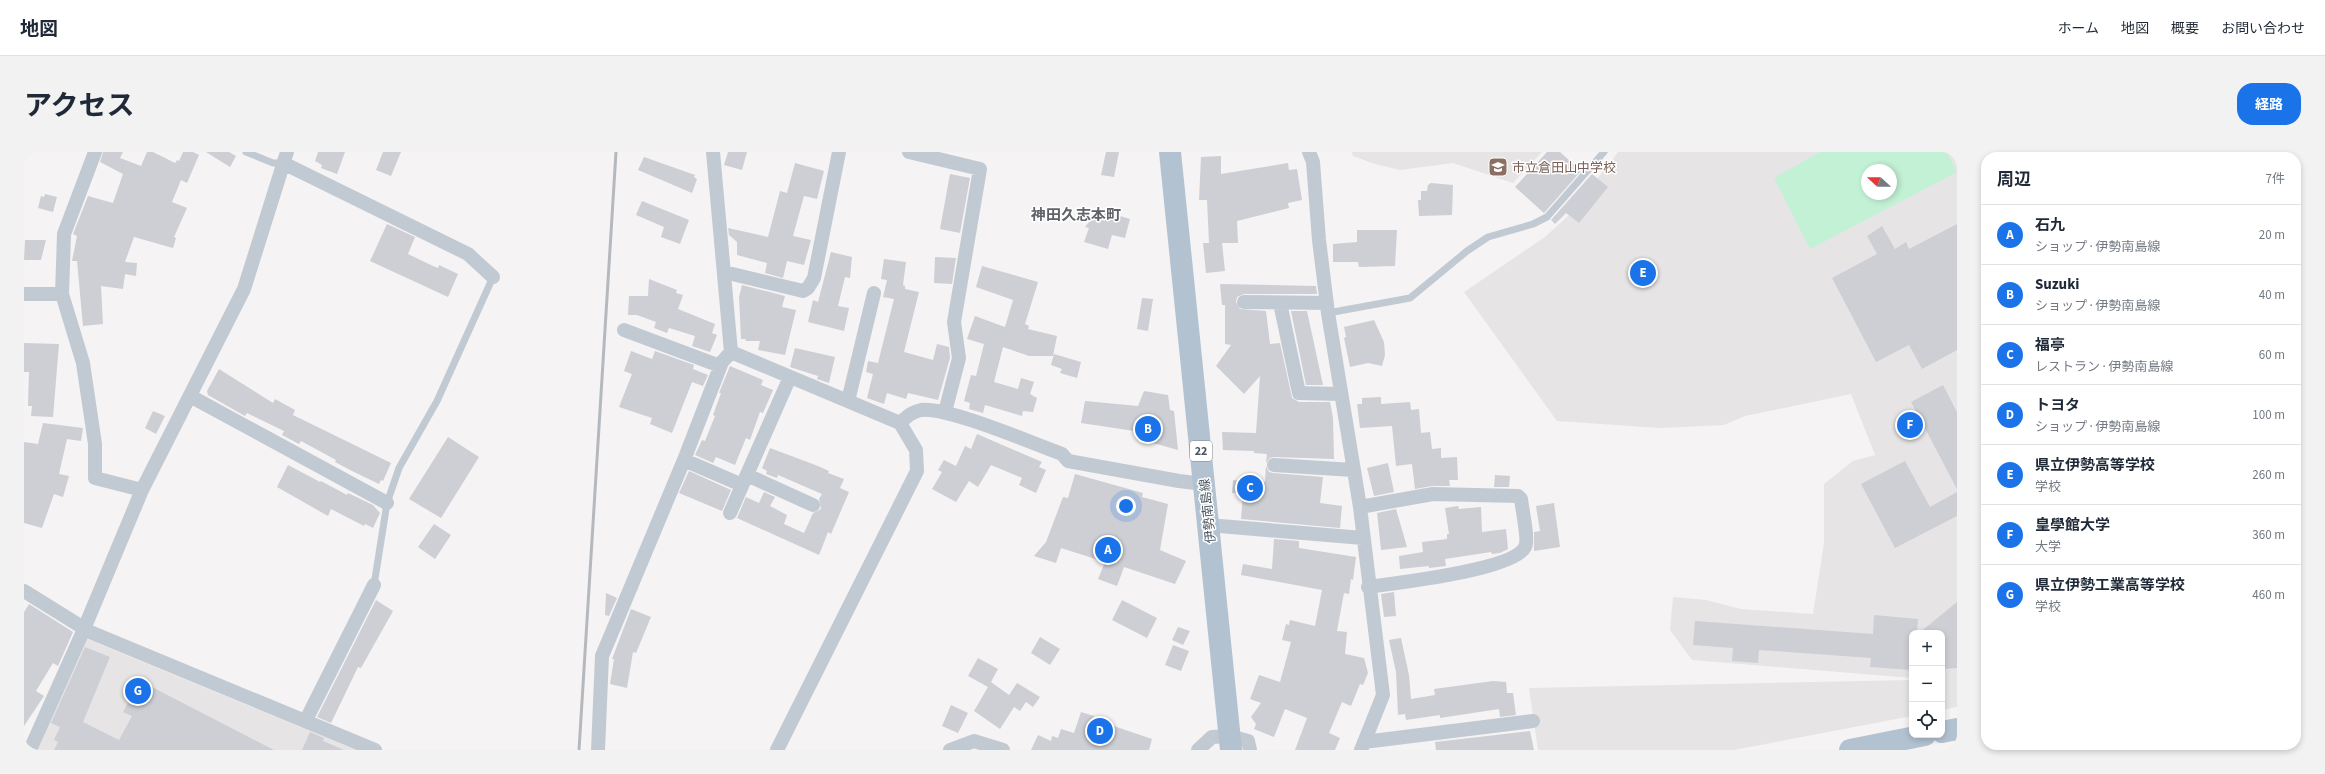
<!DOCTYPE html>
<html lang="ja">
<meta charset="utf-8">
<style>
body{margin:0;font-family:"Source Sans 3","Noto Sans JP",sans-serif;background:#f2f2f3;color:#1f2937}
.controls{position:absolute;right:12px;bottom:12px;display:grid;overflow:hidden;border-radius:8px;box-shadow:0 2px 6px #0003}
.controls button{width:36px;height:36px;display:grid;place-items:center;padding:0;border:0;border-bottom:1px solid #e0e1e3;background:#fff;color:#1f2937;font:20px sans-serif}
.compass{position:absolute;left:1837px;top:12px;width:36px;height:36px;border-radius:50%;background:#fff;box-shadow:0 2px 6px #0003;rotate:291deg}
.you{position:absolute;left:1102px;top:354px;width:14px;height:14px;margin:-10px;border:3px solid #fff;border-radius:50%;background:#1a73e8;box-shadow:0 0 0 6px #1a73e833}
.badge{display:grid;place-items:center;width:26px;height:26px;border-radius:50%;background:#1a73e8;color:#fff;font-size:13px;font-weight:700}
.pin{position:absolute;translate:-50% -50%;border:2px solid #fff;box-shadow:0 1px 4px #0006}
.list{margin:0;padding:0;list-style:none}
h2{display:flex;justify-content:space-between;align-items:center;height:52px;margin:0;padding:0 16px;font-size:17px}
h2 small{font-size:13px;font-weight:400;color:#747a83}
.list li{display:grid;grid-template-columns:26px 1fr auto;gap:12px;align-items:center;box-sizing:border-box;height:60px;padding:0 16px;border-top:1px solid #e0e1e3}
.list b{display:block;font-size:15px;white-space:nowrap}
.list p{margin:0;font-size:13px;white-space:nowrap;color:#747a83}
.list em{font-size:13px;font-style:normal;color:#747a83}
.icon{flex:none;width:22px;height:22px;fill:none;stroke:currentColor;stroke-width:2;stroke-linecap:round;stroke-linejoin:round}
.map{position:relative;flex:none;width:1933px;height:598px;overflow:hidden;border-radius:16px}
header{display:flex;align-items:center;gap:24px;box-sizing:border-box;height:56px;padding:0 20px;background:#fff;border-bottom:1px solid #e0e1e3}
header strong{font-size:19px}
nav{display:flex;gap:22px;margin-inline-start:auto;font-size:14px}
.intro{display:flex;align-items:center;justify-content:space-between;box-sizing:border-box;height:96px;padding:0 24px}
h1{margin:0;font-size:28px}
.button{padding:10px 18px;border-radius:16px;background:#1a73e8;color:#fff;font-size:14px;font-weight:700}
main{display:flex;gap:24px;padding:0 24px}
aside{flex:1;background:#fff;border-radius:16px;box-shadow:0 2px 6px #0003}
.map>svg:first-child{display:block}
.education{fill:#e6e4e5;fill-rule:evenodd}
.green{fill:#c3f1d5;fill-rule:evenodd}
.building{fill:#cdcfd5}
.lines{fill:none;stroke-linecap:round;stroke-linejoin:round}
.service{stroke:#c1cad2;stroke-width:7}
.minor{stroke:#c1cad2;stroke-width:14}
.primary{stroke:#b3c2d1;stroke-width:22}
.rail{stroke:#b5b8bd;stroke-width:3}
.labels{text-anchor:middle;stroke-width:3;stroke-linejoin:round;paint-order:stroke}
.shield{fill:#fff;stroke:#808990;stroke-width:1}
.shield-label{font-size:12px;font-weight:bold;fill:#4a5661}
.education-label{font-size:13px;fill:#785e54;stroke:#fff;text-anchor:start}
.street-label{font-size:13px;fill:#4a5661;stroke:#fff}
.quarter-label{font-size:15px;font-weight:bold;fill:#5f6368;stroke:#fff}
</style>
<header>
<strong>地図</strong>
<nav><a>ホーム</a><a>地図</a><a>概要</a><a>お問い合わせ</a></nav>
</header>
<div class="intro"><h1>アクセス</h1><a class="button">経路</a></div>
<main>
<div class="map">
<svg width="1933" height="598" viewBox="0 0 1933 598">
<rect width="100%" height="100%" fill="#f5f3f3"/>
<!-- education -->
<path class="education" d="M1328,0H1518L1489,31L1429,11L1376,18L1351,12L1329,4Z
M1594,0H1933V555L1918,558V481H1888V526L1668,508L1646,478L1649,445L1682,448L1717,457L1789,462L1800,391V332L1829,309L1851,303L1827,242L1721,264L1700,273L1636,276L1533,269L1440,140L1521,85L1544,64ZM1843,18H1867V42H1843Z
M61,486L332,598H14Z
M1888,528V564L1710,598H1514L1505,536Z"/>
<!-- green -->
<path class="green" d="M1796,0H1923L1933,20L1786,97L1750,26ZM1843,18H1867V42H1843Z"/>
<!-- building -->
<path class="building" d="M79,0H99L96,6L117,14L123,0H129L151,11L153,8L155,9L159,0H169L175,3L163,31L157,28L148,50L163,56L150,85L152,86L149,96L110,85L101,110L113,111L112,124L101,122L99,137L77,134L79,172L59,174L53,109H48L53,84L49,82L64,44L89,51L99,22L76,10Z
M182,0H205L212,4L206,15Z
M294,0H321L313,22L297,16L298,13L291,9Z
M359,0H377L367,24L352,18Z
M704,0H723L718,18L700,13Z
M1082,0H1095L1090,25L1077,23Z
M1523,0H1536L1557,19L1520,61L1491,35Z
M1197,4V22L1264,11L1265,18L1273,17L1278,48L1264,51L1265,56L1213,69L1214,91H1198L1201,119L1182,121L1179,91H1185L1183,48H1175L1177,5Z
M620,5L671,23L670,25L673,27L668,41L614,18Z
M771,11L800,19L793,47L780,44L769,84L787,88L780,113L763,109L759,126L741,121L743,111L713,103V90L705,83L704,76L744,85L756,39L763,41Z
M926,22L946,26L936,81L916,77Z
M1568,22L1584,35L1555,71L1542,61L1531,72L1527,68Z
M1407,31L1429,33L1428,63L1395,64L1394,48H1397V39H1403L1404,33Z
M21,42L33,45L29,60L14,56L17,44L20,45Z
M618,49L665,68L656,92L637,85L640,75L612,63Z
M1075,58L1106,67L1101,86L1088,83L1084,97L1060,90L1065,76L1061,75Z
M363,72L391,85L384,102L409,114L414,116L415,113L434,122L424,145L346,109Z
M1933,72V198L1898,217L1885,193L1852,210L1808,126L1853,102L1843,84L1858,74L1871,97L1882,90L1885,97Z
M1333,78H1373L1371,114L1335,115L1334,110H1309V92L1333,90Z
M1,88H22L17,108H0Z
M807,100L828,105L826,126L821,125L814,154L825,156L820,179L784,170L789,148L794,150Z
M911,105L932,106L928,132L910,131Z
M860,107L882,110L879,133L881,134V137L895,140L880,200L909,208L913,192L925,195L926,206L914,248L884,241L882,247L863,241L860,252L843,246L849,222L842,220L844,209L854,211L870,147L859,145L863,128L857,127Z
M958,114L1014,130L1001,172L1005,174L1004,177L1033,184L1029,204H1005L979,195L970,230L994,237L997,226L1010,230L1006,242L1013,246L1009,260L999,259L998,264L961,253L959,261L945,257L946,251L940,249L947,223L952,224L960,192L943,187L951,164L981,175L989,148L952,135Z
M625,127L653,138L652,141L659,143L654,157L691,172L688,181L693,183L686,200L668,194L671,184L645,176L643,181L630,176L632,170L613,163H604L605,144H624Z
M1196,132L1292,134L1293,142H1220L1213,145L1212,150L1216,157L1242,159L1246,192L1256,191L1268,246L1275,250H1306L1309,266L1310,307L1250,305L1246,306L1242,311L1243,302L1230,301V299L1199,298L1198,280L1232,281L1236,224L1220,242L1192,214L1207,193L1201,192V153H1198Z
M718,133L761,144L758,155L772,158L761,203L734,198L736,189H722L721,187H717L715,145Z
M1118,146L1129,147L1124,179L1113,177Z
M1267,159H1283L1299,233H1282Z
M1350,168L1360,190L1361,203L1358,214L1344,211L1326,215L1320,186L1322,185L1320,175Z
M0,191L35,192L29,265L7,264L8,254H4L5,220H0Z
M771,196L811,205L805,231L793,227L794,224L766,215Z
M607,199L628,207L631,199L670,213L669,217L684,223L679,234L668,230L648,281L626,272L628,266L595,255L608,222L600,219Z
M1030,202L1057,210L1053,226L1036,221L1038,217L1027,213Z
M706,214L739,228L737,233L749,238L739,261L736,260L726,288L722,286L711,313L692,305L689,311L671,303L678,288L681,289L691,264L689,263L697,241H695Z
M195,217L249,251L251,247L271,258L269,263L367,311L359,329L357,328L355,332L328,319L311,310L312,308L277,289L275,292L258,283L260,279L223,261L221,264L184,243L183,239Z
M1919,233L1933,260V337L1887,250Z
M1120,239L1144,243L1146,258L1150,259L1154,298L1115,287L1117,280L1057,271L1061,249L1114,254Z
M1357,245V252L1386,250L1387,258L1395,257L1397,281L1406,280L1408,297L1417,296V306L1433,305L1434,328H1425L1426,334H1408L1391,337L1388,312L1372,314L1368,274L1336,276L1333,252H1338V246Z
M129,259L141,264L132,282L121,276Z
M19,271L59,276L57,289L43,287L35,322L45,324L39,345L30,342L18,376L0,371V290L14,292Z
M953,282L1018,310L1015,315L1022,318L1012,341L995,333L998,326L967,313L954,335L945,329L932,350L908,337L918,320L914,318L920,308L932,314L941,294L947,297Z
M424,285L455,305L417,366L385,347Z
M746,296L794,314L805,319L804,321L820,327L816,336L825,340L807,382L804,380L795,403L713,366L722,345L735,351L740,340L751,345L746,354L763,363L760,372L780,381L789,361L797,357L795,347L798,342L754,323L753,326L742,322L743,319L738,316Z
M1881,309L1906,355L1933,340V364L1871,396L1837,332Z
M1364,311L1370,340L1350,344L1343,316Z
M264,313L296,330L297,329L323,343L324,341L349,353L356,361L349,376L341,372L340,374L307,357L304,364L253,335Z
M1242,314L1245,320L1249,321L1299,325L1296,351L1318,354L1316,376L1217,367L1219,341H1208L1209,328L1241,330Z
M665,319L707,338L698,359L655,341Z
M1051,322L1119,341L1118,345L1144,352L1136,398L1162,409L1151,432L1100,415L1093,434L1074,427L1081,410L1037,396L1032,411L1010,404L1022,390L1039,345L1044,346Z
M1471,323L1486,324L1485,335H1470Z
M1530,351L1536,395L1510,399V380L1516,379L1512,354Z
M1434,354L1435,357L1457,355L1458,380L1482,377L1484,397L1476,401L1468,402L1467,400L1421,407L1422,414L1405,416V414L1376,417L1375,404L1399,400L1398,390L1423,387V382H1425L1421,356Z
M1372,357L1383,395L1357,398L1353,361Z
M410,372L427,383L411,407L394,395Z
M1250,387L1275,389V396L1332,405L1329,428L1327,427L1325,442L1320,441L1313,479L1323,480L1321,502L1340,506L1344,521L1339,533L1336,532L1327,554L1318,550L1305,581L1316,586L1311,598H1271L1283,566L1261,557L1250,585L1230,577L1232,572L1227,565L1237,551L1226,547L1235,523L1256,530L1267,490L1258,488L1262,472L1265,473L1266,468L1291,474L1298,438L1217,423L1219,412L1248,417Z
M1370,440L1372,464L1360,465L1357,442Z
M582,441L593,446L585,464L581,463Z
M352,448L369,459L337,516L334,515L307,571L293,565Z
M1098,448L1133,466L1123,486L1088,468Z
M1933,450V516L1919,517L1918,481H1895Z
M5,452L49,480L34,514L29,511L12,539L20,544L0,574V460Z
M607,457L627,465L612,501L609,500L603,536L586,532L590,507H588Z
M1850,463L1894,467L1893,481H1888V518L1846,515L1847,506L1735,498L1734,511L1708,509L1709,496L1669,493L1671,469L1849,482Z
M1154,475L1166,479L1159,493L1148,488Z
M1016,485L1036,497L1026,513L1007,501Z
M1377,486L1385,523L1387,547L1411,543L1410,537L1469,529L1482,530L1483,541H1489L1492,563L1476,565L1475,557L1416,566V563L1382,568L1381,562L1374,563L1372,520L1365,488Z
M1149,493L1165,499L1157,519L1141,513Z
M61,495L86,505L59,570L95,588L108,564L99,560L106,547L114,552L124,533L250,598H30L34,590L30,588L36,575L27,571Z
M954,506L974,517L967,530L985,543L993,531L1016,545L1009,555L1002,550L996,559L990,555L976,577L950,559L964,535L944,524Z
M927,553L944,561L934,581L918,574Z
M1057,560L1070,564L1069,567L1128,587L1125,598H1007L1014,583L1027,589L1028,584L1034,586L1037,577L1050,581Z
M1506,579L1510,598H1412L1411,590Z
M286,580L300,586L299,589L320,598H278Z"/>
<g class="lines">
<!-- service -->
<path class="service" d="M222,0L249,11H259
M1304,161L1386,146L1443,99L1464,85L1509,72L1523,65L1580,0
M350,433L363,351L375,316L413,249L469,125"/>
<!-- minor -->
<path class="minor" d="M71,0L40,82L38,142L59,211L71,292V326L118,338
M689,0L707,200L876,271C883,265 887,260 897,258C922,254 1010,292 1038,302L1044,309L1155,329L1180,332
M885,0L956,17L930,170L935,206L921,260
M1285,0L1289,10L1295,88L1304,161L1336,355L1359,543L1337,598
M259,11L444,102L469,125
M700,120L779,139L784,136L790,126L815,0
M0,142H38
M1220,150L1303,151
M1256,151L1275,241L1317,242
M600,178L696,214
M166,244L363,351
M824,249L850,141
M660,308L718,333
M1250,313L1329,318
M723,323L789,353
M1336,355L1409,342L1494,344L1497,347C1498,357 1505,388 1501,395C1490,418 1372,431 1344,435
M706,361L766,225
M1184,373L1339,386
M0,439L66,480L351,598
M282,568L350,433
M1340,590L1509,569
M6,598L60,477L118,338L220,137L263,0
M574,598L578,504L660,308L698,210L707,200
M753,598L893,319L892,298L876,271
M926,598L950,589L979,598
M1174,598L1188,585L1206,584L1224,589L1226,598"/>
<!-- primary -->
<path class="primary" d="M1146,0L1207,598
M1918,580L1933,577
M1826,598L1901,583"/>
<!-- rail -->
<path class="rail" d="M555,598L592,0"/>
</g>
<!-- icons -->
<defs>
<g id="school-square" transform="scale(1)"><rect x="-9" y="-9" width="18" height="18" rx="4" fill="#8d6e63" stroke="#fff"/><path d="M0-5L7-2L0 1L-7-2ZM-4 1L0 2.5L4 1V4Q0 6-4 4Z" fill="#fff"/></g>
</defs>
<g fill-rule="evenodd">
<use href="#school-square" x="1474" y="15"/>
</g>
<g class="labels">
<!-- shield labels -->
<rect class="shield" x="1166" y="289" width="22" height="20" rx="3"/>
<g class="shield-label">
<text x="1177" y="303">22</text>
</g>
<!-- education labels -->
<g class="education-label">
<text x="1488" y="20">市立倉田山中学校</text>
</g>
<!-- street labels -->
<g class="street-label">
<text transform="translate(1183 359) rotate(-96)" y="5">伊勢南島線</text>
</g>
<!-- quarter labels -->
<g class="quarter-label">
<text x="1052" y="68">神田久志本町</text>
</g>
</g>
</svg>
<div class="controls">
<button>+</button>
<button>−</button>
<button><svg class="icon" aria-label="locate" viewBox="0 0 24 24"><circle cx="12" cy="12" r="6"/><path d="M12 2v4M12 18v4M2 12h4M18 12h4"/></svg></button>
</div>
<svg class="compass" viewBox="-18 -18 36 36"><path d="M0-13l5 13h-10z" fill="#e53935"/><path d="M0 13l5-13h-10z" fill="#747a83"/></svg>
<div class="you"></div>
<div class="pin badge" style="left:1084px;top:398px">A</div>
<div class="pin badge" style="left:1124px;top:277px">B</div>
<div class="pin badge" style="left:1226px;top:336px">C</div>
<div class="pin badge" style="left:1076px;top:579px">D</div>
<div class="pin badge" style="left:1619px;top:121px">E</div>
<div class="pin badge" style="left:1886px;top:273px">F</div>
<div class="pin badge" style="left:114px;top:539px">G</div>
</div>
<aside>
<h2>周辺<small>7件</small></h2>
<ul class="list">
<li><span class="badge">A</span><div><b>石九</b><p>ショップ · 伊勢南島線</p></div><em>20 m</em></li>
<li><span class="badge">B</span><div><b>Suzuki</b><p>ショップ · 伊勢南島線</p></div><em>40 m</em></li>
<li><span class="badge">C</span><div><b>福亭</b><p>レストラン · 伊勢南島線</p></div><em>60 m</em></li>
<li><span class="badge">D</span><div><b>トヨタ</b><p>ショップ · 伊勢南島線</p></div><em>100 m</em></li>
<li><span class="badge">E</span><div><b>県立伊勢高等学校</b><p>学校</p></div><em>260 m</em></li>
<li><span class="badge">F</span><div><b>皇學館大学</b><p>大学</p></div><em>360 m</em></li>
<li><span class="badge">G</span><div><b>県立伊勢工業高等学校</b><p>学校</p></div><em>460 m</em></li>
</ul>
</aside>
</main>
